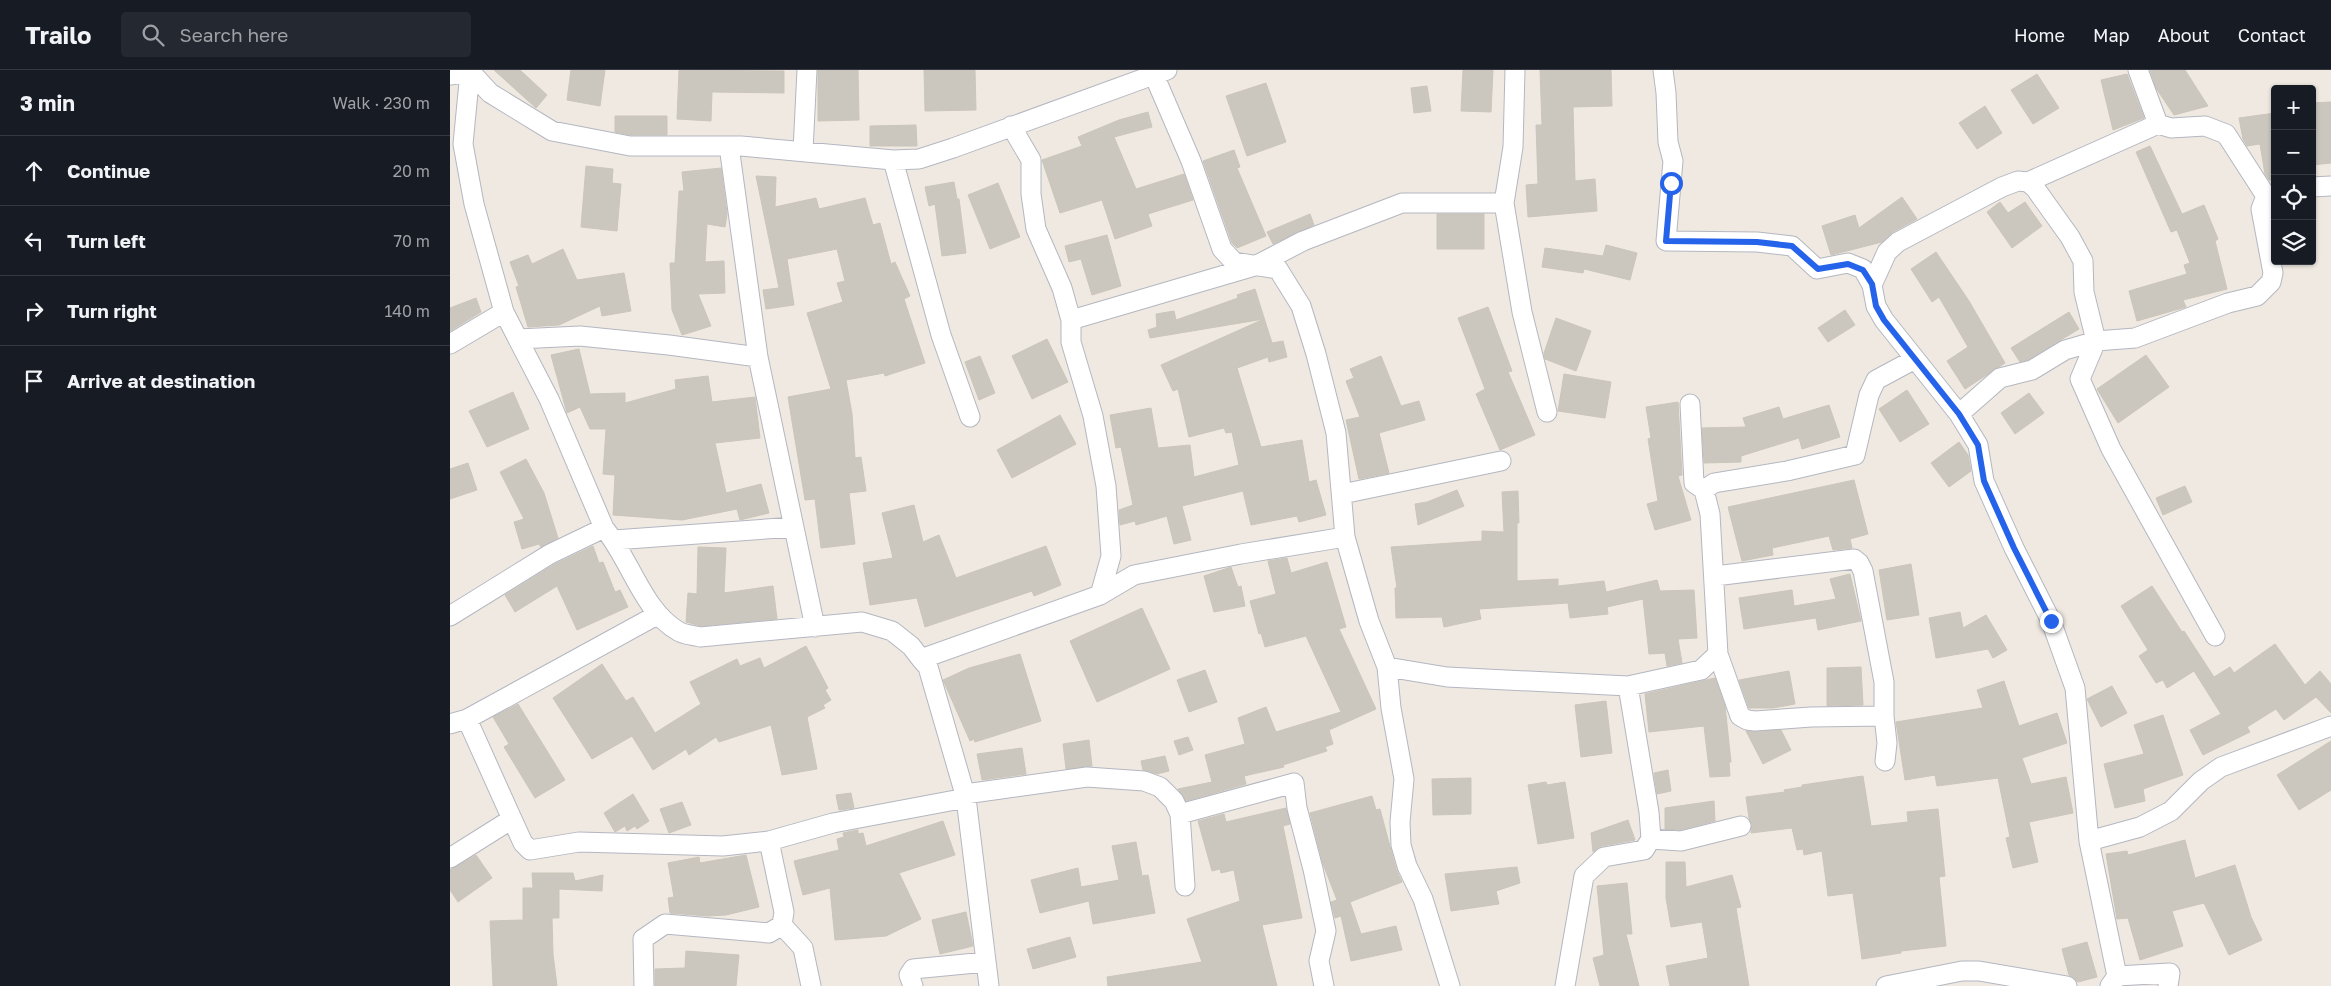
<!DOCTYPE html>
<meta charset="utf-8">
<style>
body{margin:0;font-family:"Golos Text",sans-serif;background:#242831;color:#f1f3f6}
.controls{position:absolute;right:15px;top:15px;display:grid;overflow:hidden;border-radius:5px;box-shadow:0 1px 4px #0004}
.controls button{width:45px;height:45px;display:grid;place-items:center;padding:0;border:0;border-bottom:1px solid #363941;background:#171b24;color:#f1f3f6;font:25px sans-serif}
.stop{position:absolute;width:15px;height:15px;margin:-11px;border:4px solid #2563eb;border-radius:50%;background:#fff}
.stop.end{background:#2563eb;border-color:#fff;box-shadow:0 1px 5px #0008}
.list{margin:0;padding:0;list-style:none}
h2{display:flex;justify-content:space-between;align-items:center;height:65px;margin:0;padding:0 20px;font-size:21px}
h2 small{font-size:16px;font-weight:400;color:#9ea1a6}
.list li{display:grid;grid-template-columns:32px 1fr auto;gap:15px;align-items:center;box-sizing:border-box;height:70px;padding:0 20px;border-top:1px solid #363941}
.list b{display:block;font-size:19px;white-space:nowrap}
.list em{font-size:16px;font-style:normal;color:#9ea1a6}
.icon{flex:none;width:28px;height:28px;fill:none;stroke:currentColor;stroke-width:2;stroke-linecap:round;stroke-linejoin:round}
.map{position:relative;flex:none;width:1881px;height:916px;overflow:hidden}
header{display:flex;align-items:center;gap:30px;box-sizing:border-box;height:70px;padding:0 25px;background:#171b24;border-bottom:1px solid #363941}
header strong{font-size:24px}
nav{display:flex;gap:28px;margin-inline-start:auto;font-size:18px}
.search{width:350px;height:45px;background:#242831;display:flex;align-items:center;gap:12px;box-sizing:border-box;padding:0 18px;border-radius:5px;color:#9ea1a6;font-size:19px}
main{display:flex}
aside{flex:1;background:#171b24}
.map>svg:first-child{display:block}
.building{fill:#cbc7bf;stroke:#cbc5ba}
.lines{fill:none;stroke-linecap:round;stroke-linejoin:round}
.minor-casing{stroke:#b4b7c1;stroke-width:21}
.minor{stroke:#fff;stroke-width:19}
.route{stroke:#2563eb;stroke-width:6}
</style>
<header>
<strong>Trailo</strong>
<div class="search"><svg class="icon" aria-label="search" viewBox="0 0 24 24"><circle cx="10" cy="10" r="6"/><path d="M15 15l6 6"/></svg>Search here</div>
<nav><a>Home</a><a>Map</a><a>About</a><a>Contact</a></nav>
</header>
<main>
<aside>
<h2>3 min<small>Walk · 230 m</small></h2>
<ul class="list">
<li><svg class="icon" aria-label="ahead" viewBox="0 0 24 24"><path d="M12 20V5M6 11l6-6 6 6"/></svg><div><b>Continue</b></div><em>20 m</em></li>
<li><svg class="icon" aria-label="left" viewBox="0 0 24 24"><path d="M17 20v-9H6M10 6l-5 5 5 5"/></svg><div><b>Turn left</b></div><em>70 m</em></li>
<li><svg class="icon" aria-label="right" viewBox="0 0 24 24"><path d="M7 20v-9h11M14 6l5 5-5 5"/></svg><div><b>Turn right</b></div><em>140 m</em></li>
<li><svg class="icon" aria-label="arrive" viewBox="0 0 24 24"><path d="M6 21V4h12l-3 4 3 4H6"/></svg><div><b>Arrive at destination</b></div></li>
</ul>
</aside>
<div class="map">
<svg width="1881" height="916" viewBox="0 0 1881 916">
<rect width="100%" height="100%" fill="#efe9e1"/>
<!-- building -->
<path class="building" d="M44,0H70L97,25L86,38Z
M121,0H155L150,36L117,30Z
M229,0L334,1V23L262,22L261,51L227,49Z
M368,0H408L409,50L368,51Z
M474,0H525L526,40L475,41Z
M1013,0H1043L1041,42L1011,41Z
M1090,0H1161L1162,36L1123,37L1125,111L1145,109L1147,141L1078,147L1076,115L1088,114L1086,55H1092Z
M1700,0H1735L1758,36L1724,45L1706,18Z
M1587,4L1609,38L1583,54L1561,20Z
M1677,4L1694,48L1663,60L1651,10Z
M816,13L836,72L797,86L776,26Z
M977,16L981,41L964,43L961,18Z
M1881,32V93L1862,95V33Z
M1535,36L1552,63L1527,79L1509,53Z
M698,42L702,57L664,67L686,119L734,104L743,130L698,144L702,156L665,169L652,130L610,143L592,90L632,76L628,67L669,50Z
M1825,43V110H1819L1815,104L1810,74L1797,76L1793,69L1789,48Z
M165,46H217V65H180L165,62Z
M466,55L467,76H420V56Z
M1700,76L1732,144L1754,135L1768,169L1765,171L1777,219L1733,230L1736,237L1687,251L1679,221L1737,204L1734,195L1740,193L1727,160L1721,162L1686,82Z
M784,80L790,97L787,98L816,166L787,178L782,173L753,91Z
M136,96L163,99L162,113L171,114L167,161L131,157Z
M271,98L277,144L275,157L257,154L255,192L274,191L275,223L248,224L261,256L232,265L222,240L220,193H225L229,121H234L232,102Z
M306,106L326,107L325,137L366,128L369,139L415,128L423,155L430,153L441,194L445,192L460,226L454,229L475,293L435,306L434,303L396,310L402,344L405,388L411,387L416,421L399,423L405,474L371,478L365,429L355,430L338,327L381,319L357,243L393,232L387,213L395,211L387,179L337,189L344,235L316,239L313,220L329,218Z
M504,112L507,129H509L516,183L492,186L485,134L479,136L475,117Z
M548,113L570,167L540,179L518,125Z
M1452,127L1467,149L1443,162L1432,172L1381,185L1372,156L1405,145L1409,158Z
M1550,132L1558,143L1575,132L1592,156L1562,178L1537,142Z
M860,144L864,155L823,174L817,162Z
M987,144H1034V179H987Z
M657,165L671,216L642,225L631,189L619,192L615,176Z
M1156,175L1187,183L1180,210L1134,199L1133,203L1092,197L1095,178L1153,186Z
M113,179L127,210L174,203L181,241L152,246L150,236L109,255L78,257L66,217L69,216L60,192L78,185L82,194Z
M1486,182L1519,231L1555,293L1515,319L1497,291L1518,277L1489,227L1482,232L1461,199Z
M805,219L822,273L833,271L837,287L819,292L818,287L787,298L811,377L852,370L859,412L866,410L876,445L849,452L847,446L801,455L793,421L732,436L741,470L724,474L717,446L686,455L685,451L670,455L669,440L683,435L671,377L666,378L660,345L701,338L708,378L740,375L744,407L789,395L782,362L776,363L774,358L739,367L728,319L723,321L711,295L814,249L700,268L698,260L707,257L706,244L724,241L726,250L788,228L787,225Z
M26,228L31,242L0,261V238Z
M1038,237L1062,301L1058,302L1085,365L1050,380L1026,324L1035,319L1008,248Z
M1395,240L1405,255L1378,272L1368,258Z
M1619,242L1629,259L1578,290L1570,292L1561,278Z
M1106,248L1141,261L1126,301L1095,289L1094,283Z
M597,269L618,312L582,329L562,286Z
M129,279L140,324L175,323V333L226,319L225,310L258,306L262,332L305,327L310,368L265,373L276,423L311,414L319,443L290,450L287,439L232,450L163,445L165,405L153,404L156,359H140L130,337L117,343L101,285Z
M1696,285L1719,317L1668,353L1647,319Z
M530,286L545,323L529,330L515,292Z
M931,286L951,336L969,331L975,350L929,363L939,403L909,409L896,350L910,347L896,311L904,308L900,299Z
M1114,304L1161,312L1155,348L1108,341Z
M1457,320L1479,354L1450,372L1429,339Z
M63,322L79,359L37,377L19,341Z
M1579,323L1594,343L1565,364L1551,343Z
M1228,332L1232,405L1228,406L1241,450L1205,460L1197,434L1208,431L1198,369L1201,368L1196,337Z
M1379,335L1390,367L1352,379L1349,368L1291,386V392L1254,393L1252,358L1296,357L1293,348L1329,337L1333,349Z
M610,345L626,374L562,408L547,380Z
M1509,372L1518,385L1521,401L1499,417L1481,393Z
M76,389L94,423L108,468L91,477L89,474L72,479L64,452L74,449L50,402Z
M18,393L27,420L0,429V399Z
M1404,410L1418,464L1400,469L1402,478L1383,480L1379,466L1322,478L1323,485L1292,491L1278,437Z
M1735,416L1742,432L1713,445L1706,428Z
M1007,420L1014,436L968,455L965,434L977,432Z
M1068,421L1069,453H1067V511L1108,509V516L1154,511L1156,522L1207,510L1210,521L1244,520L1247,568L1228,569L1232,593L1217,596L1215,583L1199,584L1193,529L1157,537L1158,544L1120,548L1118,533L1029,539L1031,549L994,557L992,547L946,548L945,518H947L941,477L1032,471V461L1054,462L1052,422Z
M464,435L473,472L489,465L506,508L596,476L611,515L584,526L582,521L475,557L467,528L420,535L413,493L443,488L432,443Z
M143,476L149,493L153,492L165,522L170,520L178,537L127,560L107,516L65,542L55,525L105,494Z
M248,477L276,478L274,523L323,516L327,549L251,556L236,552L238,523L247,524Z
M837,488L841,503L877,492L896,557L889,559L926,639L879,660L883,674L875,677L877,681L833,695L834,697L794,706L796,714L736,731L728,719L762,712L755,685L795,674L788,648L816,637L826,662L891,642L856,566L815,577L811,563L809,564L800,531L826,524L818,491Z
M1461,494L1469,545L1437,550L1429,500Z
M781,497L788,517L791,516L795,536L764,542L754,506Z
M1400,504L1411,551L1368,560L1366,548L1294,559L1289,528L1342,520L1344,536L1386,529L1380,509Z
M1702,516L1732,562L1734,561L1764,607L1780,597L1784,603L1825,574L1855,615L1870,601L1881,614V643L1866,627L1834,650L1826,639L1797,657L1800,662L1753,685L1740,660L1771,644L1744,601L1717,618L1713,610L1706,613L1689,586L1698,580L1671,536Z
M692,538L720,599L647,632L620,571Z
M1510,542L1513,558L1536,545L1557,580L1543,588L1538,579L1486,588L1479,548Z
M356,576L378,618L375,620L381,630L373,635L375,638L357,647L367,699L332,705L321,655L269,672L266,667L239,685L236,679L203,700L182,666L142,689L103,628L152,594L176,631L183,627L205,663L251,634L240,612L287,589L290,596L310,588L314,598Z
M570,584L591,651L525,672L524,669L520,671L493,610L519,598Z
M1411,597L1413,635L1377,636V598Z
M755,600L767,632L739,642L727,610Z
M1339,601L1345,634L1323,638H1299L1289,610Z
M1265,608L1275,636L1281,692H1279L1280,706L1260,707L1254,656L1199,662L1195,624Z
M1554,611L1569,656L1607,643L1617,673L1572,688L1581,714L1616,707L1623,743L1579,752L1588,792L1563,798L1556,768L1560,767L1548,708L1487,716L1485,705L1455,710L1446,652L1533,638L1527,620Z
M1662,616L1677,643L1651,657L1637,629Z
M1156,631L1162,683L1131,687L1125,635Z
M68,634L115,710L85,728L54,677L59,674L43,647Z
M1713,645L1733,705L1693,719L1695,731L1665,738L1654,694L1694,684L1684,655Z
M1331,660L1341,680L1313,694L1296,661Z
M738,667L743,680L729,685L724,671Z
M639,670L642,696L616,699L613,674Z
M1881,671V720L1849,740L1827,705Z
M572,678L576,704L532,710L527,684Z
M715,686L719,701L707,704L693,700L691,691Z
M1218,700L1221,721L1207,724L1204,703Z
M1413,706L1421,756L1458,752L1457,742L1488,739L1495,806L1489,807L1496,876L1451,881V883L1412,889L1403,823L1378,826L1372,781L1354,785L1353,779L1347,780L1342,758L1301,763L1302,754L1299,748L1296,727L1335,722L1334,720L1352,717V715Z
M1021,708V744L983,745L982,709Z
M1096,712L1097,715L1115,712L1124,768L1088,774L1078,715Z
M401,723L404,738L389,740L386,725Z
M183,724L199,751L187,759L185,756L177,761L175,756L165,762L154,743Z
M922,726L926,740L930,739L946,799L952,812L900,832L911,864L946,856L952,880L901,891L891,846L885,848L881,832L887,830L873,794L860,743Z
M1264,731L1265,751L1230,760L1215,759V738Z
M232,732L241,755L219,763L210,739Z
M836,738L840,754L833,756L852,848L812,855L827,916H658L657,907L752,892L737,849L790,831L784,800L771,803L770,799L762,801L748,751L774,744L776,752Z
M1178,750L1185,770L1152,776L1143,782L1141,763Z
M493,751L505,785L449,803L471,849L436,866L385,870L380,818L353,825L344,791L389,780L387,769L394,767L393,763L408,760V764L413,763L416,776Z
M1735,770L1745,808L1785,795L1801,847L1812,870L1779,885L1754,833L1722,841L1733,876L1690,890L1678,848L1667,849L1656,784L1677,781L1678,785Z
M686,772L692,806L698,805L705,843L643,854L639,831L590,843L581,810L628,798L631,817L669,810L662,776Z
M26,785L42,808L8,832L0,820V800Z
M296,785L309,837L276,845L258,846L220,843L218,828L224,827L218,793L249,787L250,793Z
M1216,792H1235L1236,817L1282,805L1291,837L1286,838L1299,916H1220L1216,896L1258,888L1252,852L1221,857L1216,828Z
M1067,797L1070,813L1046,821L1049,834L1001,841L995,804Z
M82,803H123L125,811L153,805L152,821L109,819V848H102L103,884L107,916H43L40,851L72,850L73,852V818H83Z
M1177,813L1182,864H1176L1189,916H1150L1143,888L1154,885L1147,816Z
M516,842L523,876L490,884L482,850Z
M620,867L626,887L583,899L577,879Z
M1637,872L1647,907L1628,912L1619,905L1612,879Z
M236,881L289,885L286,916H205V899L235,898Z"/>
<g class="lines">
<!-- minor casing -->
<g class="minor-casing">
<path id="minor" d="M19,0L40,23L102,61L180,76H291L443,90L469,89L503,78L717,0
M1065,0L1063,77L1054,133L1072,242L1097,342
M1213,0L1216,23L1218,72L1223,91L1216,171L1307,172L1342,176L1367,199L1398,193L1413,199L1422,215L1426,236L1434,250L1509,344L1528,375L1534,411L1564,478L1601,551L1625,618L1639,771L1667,906L1660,916
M1688,0L1708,54L1721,58L1755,56L1776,64L1816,126
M0,5L20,2L13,74L24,134L54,242L99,329L154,458C180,489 193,541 228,561C234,565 243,565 250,567L412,552L442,561L461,576L471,589L478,597L516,728L539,916
M704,5L741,91L772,179L784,192L828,199L851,236L866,284L886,363L895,467L919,551L937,597L941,638L954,709L950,752L951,775L957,796L973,829L1000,916
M561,56L581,90V124L586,159L612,218L621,250V272L643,346L656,416L661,486L650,525
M279,76L308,287L365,557
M353,81L357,0
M443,90L491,265L520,347
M1578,112L1585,118L1620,167L1633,191L1634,222L1646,271L1630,309L1661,379L1765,566
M1862,117L1881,116
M1422,215L1437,182L1448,172L1552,117L1568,111L1578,112L1708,54
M621,250L805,196L853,171L952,133H1054
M68,269L130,266L219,275L308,287
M0,274L54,242
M1240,334L1244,413L1254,420L1260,444L1268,584L1290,646L1297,650L1305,651L1361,647L1434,646
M1509,344L1550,308L1582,300L1615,280L1646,271L1685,268L1778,233L1807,226L1821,212L1823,203L1811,139L1816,126
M1254,420L1264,413L1337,401L1405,385L1419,325L1426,310L1465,289
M892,424L1051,391
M164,470L344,457
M1265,506L1404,489L1409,493L1413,501L1434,612V646L1437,673L1435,691
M0,546L100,484L154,458
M471,589L650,525L684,505L791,484L895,467
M937,597L997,607L1178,616L1251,600L1268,584
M17,649L62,749L73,773L80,780L129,772L273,776L319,771L383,753L516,728
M0,654L17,649L207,545
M515,724L637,707L694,711L710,717L724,731L730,744L735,816
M730,744L844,713L847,738L863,799L876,861L869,891L874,916
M1201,769L1231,771L1291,756
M1639,771L1690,757L1721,741L1751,711L1771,697L1881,656
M0,788L62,749
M332,855L353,878L361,916
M1667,906L1720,903L1718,916
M194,916L193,869L215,854L319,863L332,855L334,842L319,771
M463,916L459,905L463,899L536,892
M1115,916L1134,806L1154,787L1194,780L1201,769L1199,742L1178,616
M1436,916L1512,901H1529L1617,916"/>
</g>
<!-- minor -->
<use href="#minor" class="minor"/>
</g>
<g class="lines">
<!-- route -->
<path class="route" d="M1221,113L1216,171L1307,172L1342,176L1368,199L1398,194L1413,200L1422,214L1426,236L1434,250L1509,344L1528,375L1534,411L1564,478L1601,551"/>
</g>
</svg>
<div class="controls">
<button>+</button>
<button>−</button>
<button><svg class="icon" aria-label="locate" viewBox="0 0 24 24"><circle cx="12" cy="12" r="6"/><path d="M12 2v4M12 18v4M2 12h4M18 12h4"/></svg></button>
<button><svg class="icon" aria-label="layers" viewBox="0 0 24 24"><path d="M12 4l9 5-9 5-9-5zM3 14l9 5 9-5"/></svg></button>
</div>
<div class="stop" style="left:1221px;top:113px"></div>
<div class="stop end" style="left:1601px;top:551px"></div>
</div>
</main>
